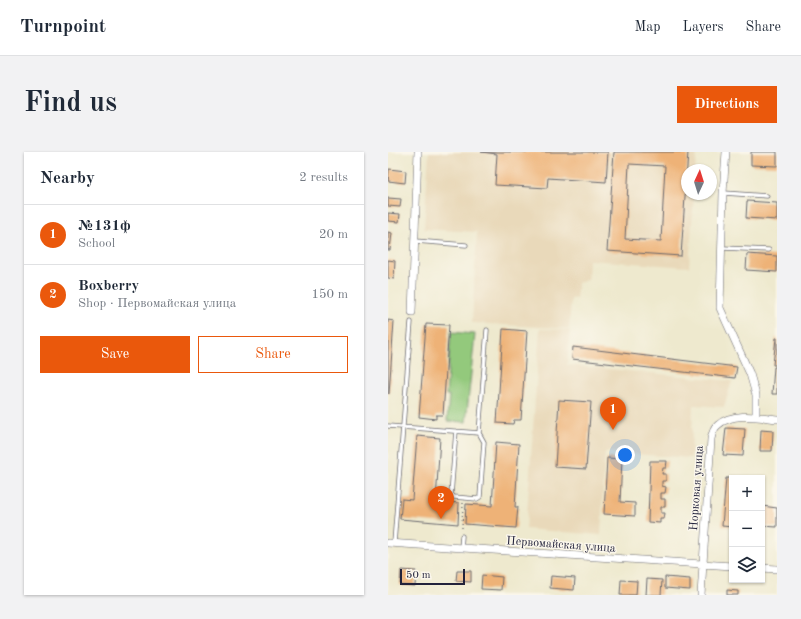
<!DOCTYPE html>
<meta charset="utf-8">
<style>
body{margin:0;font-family:"Old Standard TT",serif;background:#f2f2f3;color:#1f2937}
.controls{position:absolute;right:12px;bottom:12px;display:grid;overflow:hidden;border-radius:0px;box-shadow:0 1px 3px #0004}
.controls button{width:36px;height:36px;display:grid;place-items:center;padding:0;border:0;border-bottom:1px solid #e0e1e3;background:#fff;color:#1f2937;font:20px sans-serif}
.compass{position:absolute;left:293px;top:12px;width:36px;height:36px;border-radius:50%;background:#fff;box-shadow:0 1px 3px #0004;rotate:4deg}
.scale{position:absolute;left:12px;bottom:10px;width:65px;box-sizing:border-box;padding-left:4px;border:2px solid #22223b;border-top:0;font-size:11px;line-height:14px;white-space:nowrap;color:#22223b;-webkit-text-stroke:3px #fbf7ec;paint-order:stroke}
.you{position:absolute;left:237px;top:303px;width:14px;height:14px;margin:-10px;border:3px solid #fff;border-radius:50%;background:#1a73e8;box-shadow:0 0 0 6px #1a73e833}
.badge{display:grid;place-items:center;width:26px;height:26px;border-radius:50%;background:#ea580c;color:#fff;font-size:13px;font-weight:700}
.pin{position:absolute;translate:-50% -33px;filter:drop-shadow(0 1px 2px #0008)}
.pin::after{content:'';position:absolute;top:21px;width:14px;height:12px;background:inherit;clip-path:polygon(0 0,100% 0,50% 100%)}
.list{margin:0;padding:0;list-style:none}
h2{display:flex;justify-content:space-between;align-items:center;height:52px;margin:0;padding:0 16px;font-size:17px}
h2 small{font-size:13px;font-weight:400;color:#747a83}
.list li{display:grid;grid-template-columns:26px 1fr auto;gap:12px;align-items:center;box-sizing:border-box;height:60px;padding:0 16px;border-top:1px solid #e0e1e3}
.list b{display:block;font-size:15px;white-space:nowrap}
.list p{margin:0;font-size:13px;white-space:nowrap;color:#747a83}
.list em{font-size:13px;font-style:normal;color:#747a83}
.actions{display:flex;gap:8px;padding:12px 16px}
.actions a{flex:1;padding:9px 0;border:1px solid #ea580c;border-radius:0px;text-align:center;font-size:14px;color:#ea580c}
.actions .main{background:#ea580c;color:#fff}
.icon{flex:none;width:22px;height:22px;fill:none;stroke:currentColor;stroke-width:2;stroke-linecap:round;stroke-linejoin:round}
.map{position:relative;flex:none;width:389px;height:443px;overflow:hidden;border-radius:0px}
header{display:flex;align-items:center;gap:24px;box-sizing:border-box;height:56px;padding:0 20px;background:#fff;border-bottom:1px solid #e0e1e3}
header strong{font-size:19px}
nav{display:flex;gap:22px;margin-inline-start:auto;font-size:14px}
.intro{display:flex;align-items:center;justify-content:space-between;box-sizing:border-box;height:96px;padding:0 24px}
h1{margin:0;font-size:28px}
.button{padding:10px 18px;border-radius:0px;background:#ea580c;color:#fff;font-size:14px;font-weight:700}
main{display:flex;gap:24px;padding:0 24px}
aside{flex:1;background:#fff;border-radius:0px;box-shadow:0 1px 3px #0004}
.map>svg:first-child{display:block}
.built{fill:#e9d9ba}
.park{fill:#93c97b;stroke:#5a765b}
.building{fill:#eeb277;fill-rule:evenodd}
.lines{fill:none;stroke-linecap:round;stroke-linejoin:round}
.service-casing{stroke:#69686e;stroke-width:5}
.minor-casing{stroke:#69686e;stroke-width:8}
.path{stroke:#69686e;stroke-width:1.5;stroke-dasharray:1 3;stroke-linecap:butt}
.service{stroke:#fff;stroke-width:3.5}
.minor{stroke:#fff;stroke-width:7}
.labels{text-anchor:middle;stroke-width:3;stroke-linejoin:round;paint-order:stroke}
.street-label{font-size:12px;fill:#22223b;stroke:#fbf7ec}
</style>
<header>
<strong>Turnpoint</strong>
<nav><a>Map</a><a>Layers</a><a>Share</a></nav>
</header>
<div class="intro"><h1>Find us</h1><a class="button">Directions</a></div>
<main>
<aside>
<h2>Nearby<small>2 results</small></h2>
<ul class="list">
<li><span class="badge">1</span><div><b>№131ф</b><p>School</p></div><em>20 m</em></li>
<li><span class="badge">2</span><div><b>Boxberry</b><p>Shop · Первомайская улица</p></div><em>150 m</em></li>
</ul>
<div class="actions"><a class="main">Save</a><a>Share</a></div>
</aside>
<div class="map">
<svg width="389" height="443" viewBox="0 0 389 443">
<rect width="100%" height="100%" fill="#fbf7ec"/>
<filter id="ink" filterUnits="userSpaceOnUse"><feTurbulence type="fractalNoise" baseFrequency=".025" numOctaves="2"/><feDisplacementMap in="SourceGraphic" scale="8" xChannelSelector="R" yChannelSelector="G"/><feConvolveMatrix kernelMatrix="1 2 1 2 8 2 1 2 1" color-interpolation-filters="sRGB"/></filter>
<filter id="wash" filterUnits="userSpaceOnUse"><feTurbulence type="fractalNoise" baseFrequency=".012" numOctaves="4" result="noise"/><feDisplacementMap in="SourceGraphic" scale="16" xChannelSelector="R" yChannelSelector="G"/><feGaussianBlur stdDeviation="0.9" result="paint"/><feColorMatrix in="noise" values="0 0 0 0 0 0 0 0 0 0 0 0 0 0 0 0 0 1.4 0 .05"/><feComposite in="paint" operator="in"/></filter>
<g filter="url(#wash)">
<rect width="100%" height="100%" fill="#eee9ce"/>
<!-- built -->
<path class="built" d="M41,0H309L307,18H299V42H306L301,115L201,108L200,128L190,131L188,146L183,147L181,177L84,171L89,80L36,77Z
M152,177L182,178L179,213L344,229L336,255L305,253L303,306L217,300L213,383L138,377Z"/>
<!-- park -->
<path class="park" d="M63,180L87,182L78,270L59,269L61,243H58Z"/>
<g id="blocks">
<!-- building -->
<path class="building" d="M93,0H220L218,30L160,26L159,36L107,33L109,2Z
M226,0H300L293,104L219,99ZM241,12L277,14L273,89L237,87Z
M363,0H389V14L363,13Z
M1,17L18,19L17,31L0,29Z
M0,46L13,47L12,55L0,54Z
M359,49L389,51V68L358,66Z
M0,61L12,62L11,70L0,69Z
M0,80L4,81L2,98H0Z
M359,102L389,104V120L358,118Z
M0,108L7,109L6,127L0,126Z
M0,168L6,169L1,242L0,241Z
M38,172L61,173L55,263H48V267L31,265Z
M115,177L139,179L133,268H126L125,272L109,271Z
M388,186H389V213H385Z
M185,195L349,215L347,226L184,207Z
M386,215H389V242H384Z
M171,248L203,250L198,317L167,315Z
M338,276L357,277L355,304L335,303Z
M373,278L385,279L384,299H372Z
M29,284L52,286L48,349L71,351L70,372L12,367L14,347L24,348Z
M108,290L131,292L127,355H130L128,376L77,372L78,352L104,354Z
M219,306L234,307L232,350L247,351V364L216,362Z
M262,309H279L278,316H275L274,322H278V329H274V334L278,335L277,341H273V347H277V355H273V361H277L276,367H272V371L260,370Z
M338,326H344V375L334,374Z
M374,354L389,356V375L374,374Z
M13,418L28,419L27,434L12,433Z
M69,419H83V430L68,429Z
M94,423L114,425L113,438L93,437Z
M163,424L187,426L186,438L162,436Z
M277,425L302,427V438L277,436Z
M259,427L274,428L273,443H258Z
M233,428L249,429L248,443H232Z
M339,438L350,439V443H339Z"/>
</g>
</g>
<g filter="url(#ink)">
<use href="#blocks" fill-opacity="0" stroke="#69686e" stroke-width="1"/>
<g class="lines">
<!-- service casing -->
<g class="service-casing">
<path id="service" d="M336,41L379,44
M27,89L78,93
M335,96L381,98
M0,274L91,281
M68,279L63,342L66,345L89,347L92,345L96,290L91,281L99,178
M6,391L23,170
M73,396L74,384"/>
</g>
<!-- minor casing -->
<g class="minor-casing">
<path id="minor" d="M338,0L335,41L332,156L362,222L368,243V265
M24,160L30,0
M0,391L344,414
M374,416L389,417
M313,443L323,287C324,282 326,276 330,273C344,260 371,265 389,267"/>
</g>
<!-- path -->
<path class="path" d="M74,376L75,351"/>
<!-- service -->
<use href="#service" class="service"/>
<!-- minor -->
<use href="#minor" class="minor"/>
</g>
</g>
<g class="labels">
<!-- street labels -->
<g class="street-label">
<text transform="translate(308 336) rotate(-86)" y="4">Норковая улица</text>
<text transform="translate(173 392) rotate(4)" y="4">Первомайская улица</text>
</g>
</g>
</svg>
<div class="controls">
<button>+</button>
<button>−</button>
<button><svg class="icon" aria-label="layers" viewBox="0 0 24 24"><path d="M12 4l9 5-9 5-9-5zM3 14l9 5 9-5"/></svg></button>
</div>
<svg class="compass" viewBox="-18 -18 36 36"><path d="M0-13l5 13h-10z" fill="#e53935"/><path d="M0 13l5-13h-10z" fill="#747a83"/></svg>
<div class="scale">50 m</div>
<div class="you"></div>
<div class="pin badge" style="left:225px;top:278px">1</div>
<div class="pin badge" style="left:53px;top:367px">2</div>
</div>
</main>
